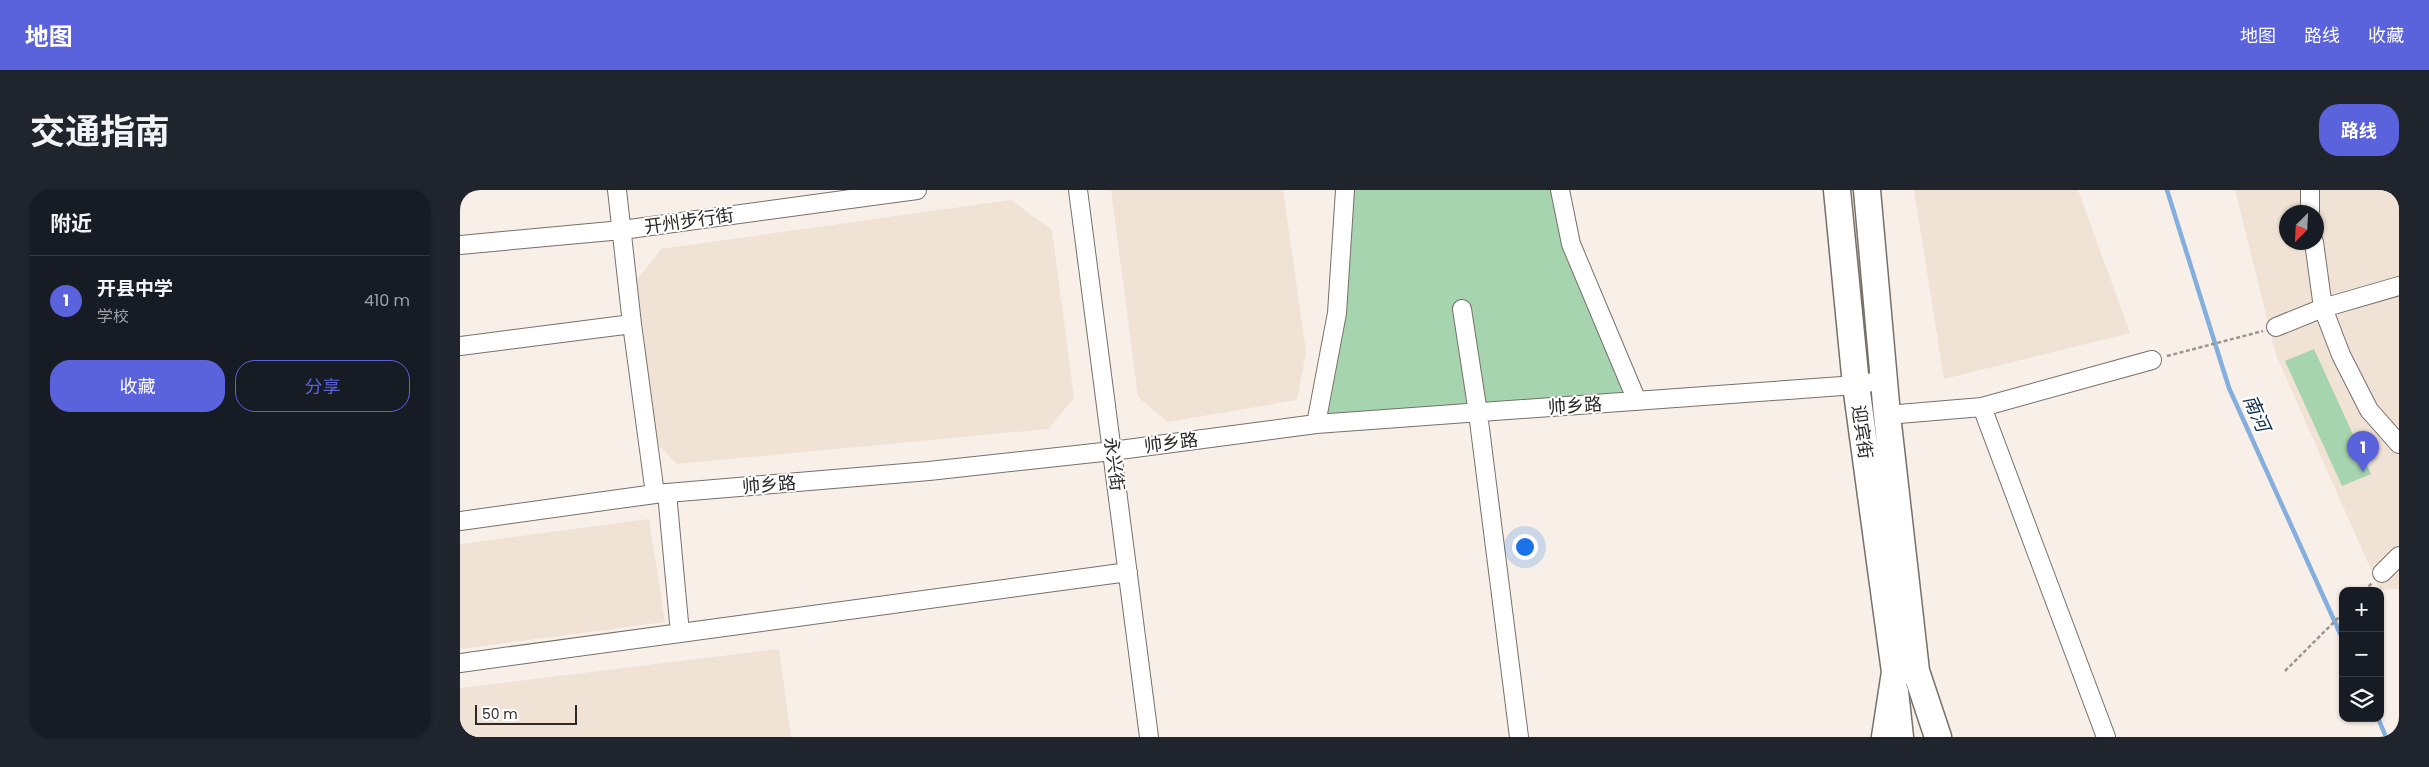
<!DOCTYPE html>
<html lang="zh">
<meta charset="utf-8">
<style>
body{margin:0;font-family:Poppins,"Noto Sans SC",sans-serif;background:#20242c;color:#f1f3f6}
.controls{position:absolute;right:15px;bottom:15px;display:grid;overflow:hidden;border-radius:10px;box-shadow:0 1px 4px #0004}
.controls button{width:45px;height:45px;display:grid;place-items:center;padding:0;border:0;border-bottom:1px solid #363941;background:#171b24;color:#f1f3f6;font:25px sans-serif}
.compass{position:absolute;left:1819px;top:15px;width:45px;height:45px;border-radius:50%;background:#171b24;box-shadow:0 1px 4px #0004;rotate:204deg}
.scale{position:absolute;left:15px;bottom:12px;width:102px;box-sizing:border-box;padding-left:5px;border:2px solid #2c2927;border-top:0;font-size:14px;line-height:18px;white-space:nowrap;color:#2c2927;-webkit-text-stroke:4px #fff;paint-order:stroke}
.you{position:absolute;left:1064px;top:356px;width:18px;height:18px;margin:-12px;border:4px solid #fff;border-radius:50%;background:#1a73e8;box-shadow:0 0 0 8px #1a73e833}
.badge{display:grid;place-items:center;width:32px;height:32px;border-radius:50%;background:#5a63db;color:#fff;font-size:16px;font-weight:700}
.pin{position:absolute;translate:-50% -41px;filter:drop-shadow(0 1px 2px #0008)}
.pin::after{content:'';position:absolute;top:26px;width:18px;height:15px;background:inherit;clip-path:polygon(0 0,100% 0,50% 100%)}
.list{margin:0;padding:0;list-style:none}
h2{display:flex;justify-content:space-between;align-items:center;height:65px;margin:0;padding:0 20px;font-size:21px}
h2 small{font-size:16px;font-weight:400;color:#9ea1a6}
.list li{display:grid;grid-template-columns:32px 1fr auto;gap:15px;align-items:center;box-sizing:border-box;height:90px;padding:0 20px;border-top:1px solid #363941}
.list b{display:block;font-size:19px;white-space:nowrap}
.list p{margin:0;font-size:16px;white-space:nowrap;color:#9ea1a6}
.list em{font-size:16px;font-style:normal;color:#9ea1a6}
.actions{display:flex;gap:10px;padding:15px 20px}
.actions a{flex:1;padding:11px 0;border:1px solid #5a63db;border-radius:20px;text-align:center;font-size:18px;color:#5a63db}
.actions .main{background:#5a63db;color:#fff}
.icon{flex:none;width:28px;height:28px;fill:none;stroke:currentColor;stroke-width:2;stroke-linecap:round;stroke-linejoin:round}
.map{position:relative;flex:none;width:1939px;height:547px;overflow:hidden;border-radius:20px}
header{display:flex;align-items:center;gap:30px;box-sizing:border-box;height:70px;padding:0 25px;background:#5a63db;color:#fff}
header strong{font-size:24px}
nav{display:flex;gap:28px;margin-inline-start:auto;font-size:18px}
.intro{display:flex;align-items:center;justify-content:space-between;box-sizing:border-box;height:120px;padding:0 30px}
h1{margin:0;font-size:35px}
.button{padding:12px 22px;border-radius:20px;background:#5a63db;color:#fff;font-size:18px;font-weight:700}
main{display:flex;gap:30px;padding:0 30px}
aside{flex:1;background:#171b24;border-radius:20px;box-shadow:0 1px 4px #0004}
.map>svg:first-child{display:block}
.built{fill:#f0e2d4;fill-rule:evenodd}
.green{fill:#a5d4af}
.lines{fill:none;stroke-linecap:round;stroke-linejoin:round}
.stream{stroke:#83aedd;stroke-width:4.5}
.minor-casing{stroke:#777069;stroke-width:20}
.major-casing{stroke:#777069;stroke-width:25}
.highway-casing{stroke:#777069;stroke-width:29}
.path{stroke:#9b9590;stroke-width:2.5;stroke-dasharray:4 2.5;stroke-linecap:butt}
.minor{stroke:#fff;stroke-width:18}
.major{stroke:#fff;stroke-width:22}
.highway{stroke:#fff;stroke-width:26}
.labels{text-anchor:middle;stroke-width:4;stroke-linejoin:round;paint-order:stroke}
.street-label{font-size:18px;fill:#2c2927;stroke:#fff}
.water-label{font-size:19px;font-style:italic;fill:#0d2c4c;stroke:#fff}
</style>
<header>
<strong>地图</strong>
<nav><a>地图</a><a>路线</a><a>收藏</a></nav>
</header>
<div class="intro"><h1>交通指南</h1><a class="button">路线</a></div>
<main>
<aside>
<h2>附近<small></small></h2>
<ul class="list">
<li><span class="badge">1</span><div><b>开县中学</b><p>学校</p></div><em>410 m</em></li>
</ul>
<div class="actions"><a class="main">收藏</a><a>分享</a></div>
</aside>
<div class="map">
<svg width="1939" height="547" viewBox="0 0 1939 547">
<rect width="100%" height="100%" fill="#f8f0e8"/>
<!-- built -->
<path class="built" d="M651,0H823L846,162L837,210L707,232L678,207Z
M1454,0H1618L1670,143L1484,189Z
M1775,0H1939V399L1920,400L1816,165ZM1826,22H1856V52H1826Z
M551,10L592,40L614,208L588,239L217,274L196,253L177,90L201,59Z
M189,329L205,432L0,459V354Z
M319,459L331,547H0V498Z"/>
<!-- green -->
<path class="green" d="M885,0H1100L1177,211L856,234Z
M1854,159L1911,284L1882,296L1825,171Z"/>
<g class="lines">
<!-- stream -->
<path class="stream" d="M1707,0L1769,198L1883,450
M1918,528L1926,547"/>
<!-- minor casing -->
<g class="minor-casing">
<path id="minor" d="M157,0L172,134L195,304
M618,0L689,547
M1100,0L1111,54L1177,211
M1850,0V22
M1854,52L1863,118L1881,165L1909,220L1939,254
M0,55L162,40L457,0
M1002,119L1018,223L1059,547
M1816,137L1863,118L1939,96
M0,156L172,134
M1522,217L1646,547
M1427,225L1522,217L1692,170
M856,234L877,123L885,0
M207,303L220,443
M0,331L195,304L469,281L652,261L856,234L1396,195L1424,190
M1922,383L1939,366
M0,473L668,382"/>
</g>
<!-- major casing -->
<g class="major-casing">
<path id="major" d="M1437,501L1442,547"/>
</g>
<!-- highway casing -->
<g class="highway-casing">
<path id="highway" d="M1377,0L1396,195L1435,482L1425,547
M1407,0L1427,225L1456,481L1478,547"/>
</g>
<!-- path -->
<path class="path" d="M1707,166L1803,141
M1904,401L1912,393
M1825,481L1883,423"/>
<!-- minor -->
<use href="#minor" class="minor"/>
<!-- major -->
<use href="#major" class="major"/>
<!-- highway -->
<use href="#highway" class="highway"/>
</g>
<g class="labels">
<!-- street labels -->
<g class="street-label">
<text transform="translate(229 31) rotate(-8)" y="6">开州步行街</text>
<text transform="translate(1115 216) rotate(-4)" y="6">帅乡路</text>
<text transform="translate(1402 242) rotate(82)" y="6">迎宾街</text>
<text transform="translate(711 253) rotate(-7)" y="6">帅乡路</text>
<text transform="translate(654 274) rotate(83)" y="6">永兴街</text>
<text transform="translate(309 295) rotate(-5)" y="6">帅乡路</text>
</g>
<!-- water labels -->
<g class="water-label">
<text transform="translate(1797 223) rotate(66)" y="7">南河</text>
</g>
</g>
</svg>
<div class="controls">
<button>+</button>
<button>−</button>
<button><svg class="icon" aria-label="layers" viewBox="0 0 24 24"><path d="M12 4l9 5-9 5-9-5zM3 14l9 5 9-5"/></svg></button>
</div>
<svg class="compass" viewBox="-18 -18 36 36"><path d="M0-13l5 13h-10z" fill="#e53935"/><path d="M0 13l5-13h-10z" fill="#9ea1a6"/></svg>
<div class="scale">50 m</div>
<div class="you"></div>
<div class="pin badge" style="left:1903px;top:282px">1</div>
</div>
</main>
